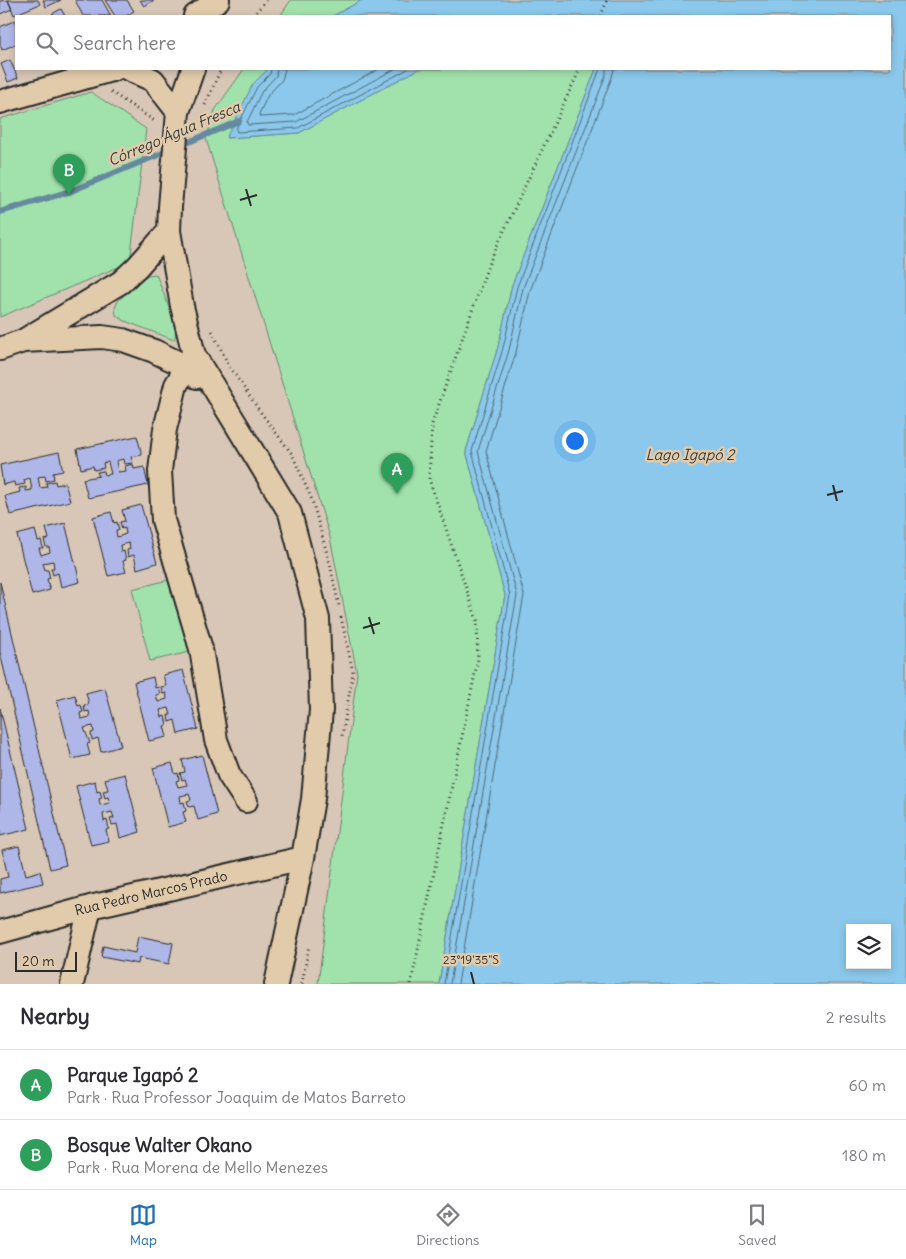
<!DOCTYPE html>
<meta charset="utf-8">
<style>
body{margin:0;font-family:Delius,sans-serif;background:#f2f2f3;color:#2b2b33}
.controls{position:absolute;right:15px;bottom:15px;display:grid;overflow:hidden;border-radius:0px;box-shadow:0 2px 8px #0003}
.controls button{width:45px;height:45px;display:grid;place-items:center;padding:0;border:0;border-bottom:1px solid #e1e1e2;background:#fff;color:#2b2b33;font:25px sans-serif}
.scale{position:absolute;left:15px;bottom:12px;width:62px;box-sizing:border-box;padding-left:5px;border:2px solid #2b2b2b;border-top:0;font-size:14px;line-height:18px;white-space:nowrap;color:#2b2b2b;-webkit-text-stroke:4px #e2cbab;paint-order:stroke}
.you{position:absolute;left:574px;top:440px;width:18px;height:18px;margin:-12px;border:4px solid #fff;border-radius:50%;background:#1a73e8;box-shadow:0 0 0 8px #1a73e833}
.badge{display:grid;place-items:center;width:32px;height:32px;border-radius:50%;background:#1f6fb2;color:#fff;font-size:16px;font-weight:700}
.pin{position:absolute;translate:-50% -41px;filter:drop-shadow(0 1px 2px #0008)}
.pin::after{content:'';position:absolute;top:26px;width:18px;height:15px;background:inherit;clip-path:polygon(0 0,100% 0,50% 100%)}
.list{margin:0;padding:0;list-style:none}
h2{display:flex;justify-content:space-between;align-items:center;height:65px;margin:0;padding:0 20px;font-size:21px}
h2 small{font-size:16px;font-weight:400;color:#7c7c81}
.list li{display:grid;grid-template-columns:32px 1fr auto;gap:15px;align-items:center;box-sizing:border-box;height:70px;padding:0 20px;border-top:1px solid #e1e1e2}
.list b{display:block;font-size:19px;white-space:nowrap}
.list p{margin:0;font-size:16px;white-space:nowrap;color:#7c7c81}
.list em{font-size:16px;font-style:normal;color:#7c7c81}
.icon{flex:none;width:28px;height:28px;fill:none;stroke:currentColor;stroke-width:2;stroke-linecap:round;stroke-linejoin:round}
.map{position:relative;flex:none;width:906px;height:984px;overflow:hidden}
.search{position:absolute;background:#fff;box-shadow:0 2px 8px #0003;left:15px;right:15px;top:15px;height:55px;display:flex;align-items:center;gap:12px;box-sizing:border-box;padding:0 18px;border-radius:0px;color:#7c7c81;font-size:19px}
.sheet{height:205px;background:#fff}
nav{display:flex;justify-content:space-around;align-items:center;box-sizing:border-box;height:70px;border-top:1px solid #e1e1e2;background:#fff;font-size:14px;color:#7c7c81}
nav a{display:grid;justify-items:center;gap:2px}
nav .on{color:#1f6fb2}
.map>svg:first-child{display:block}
.green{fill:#a1e2ac;stroke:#66866c}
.water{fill:#8bc8eb;stroke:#65899e;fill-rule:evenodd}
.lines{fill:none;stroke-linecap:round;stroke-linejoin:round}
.shore{stroke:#516a78;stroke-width:1}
.stream{stroke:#65899e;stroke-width:6}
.building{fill:#afb7e8;stroke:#2b2b2b}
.minor-casing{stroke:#2b2b2b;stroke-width:26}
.path{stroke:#2b2b2b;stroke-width:3;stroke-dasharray:1 4;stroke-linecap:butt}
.minor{stroke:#e2cbab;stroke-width:22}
.ticks{fill:none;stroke:#2b2b2b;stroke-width:2}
.labels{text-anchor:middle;stroke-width:5;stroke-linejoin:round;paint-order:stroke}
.street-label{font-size:14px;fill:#2b2b2b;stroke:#e2cbab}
.water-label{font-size:15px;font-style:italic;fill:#353b3e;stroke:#e2cbab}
.ticks-label{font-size:12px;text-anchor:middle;fill:#2b2b2b;stroke:#e2cbab;stroke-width:5;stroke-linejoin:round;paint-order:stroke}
</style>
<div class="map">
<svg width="906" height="984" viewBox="0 0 906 984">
<rect width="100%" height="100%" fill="#d8c7b7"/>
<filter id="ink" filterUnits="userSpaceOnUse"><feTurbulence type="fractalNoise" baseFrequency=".02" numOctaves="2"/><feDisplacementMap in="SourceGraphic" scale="10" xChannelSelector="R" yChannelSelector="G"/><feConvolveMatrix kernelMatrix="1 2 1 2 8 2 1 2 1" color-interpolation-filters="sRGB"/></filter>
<g filter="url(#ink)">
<!-- green -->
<path class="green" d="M291,0H362L333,16H280Z
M244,69H268L253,84L227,138L299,133L419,69H596L512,285L498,347L466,451L505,595L439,984H318L357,673L330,537L206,139L215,110Z
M91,92L146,129L130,262L0,317V119Z
M156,274L177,328L174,340L125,321L116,315L115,308L118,301L136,284L148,275Z
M177,578L194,651L150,661L132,589Z"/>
<!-- water -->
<path class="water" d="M362,0H906V984H439L505,595L466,451L498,347L512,285L596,69H890V16H333ZM850,928H887V965H850Z
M268,69H419L299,133L226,138L253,84Z"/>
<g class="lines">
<!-- shore -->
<path class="shore" d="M271,69L270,74L257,87L236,129L237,132L298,128L408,69
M277,69L276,76L262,91L247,122L248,125L296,122L395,69
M285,69L282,80L268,95L259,114L260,117L294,115L379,69
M444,984L510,595L472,451L503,348L517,287L600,69
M450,984L517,595L478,451L509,350L523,288L606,75V69
M458,984L524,595L486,451L516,352L530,291L612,77L614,69"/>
<!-- stream -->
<path class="stream" d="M179,146L239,121
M0,212L71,191L170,150"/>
</g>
<!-- building -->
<path class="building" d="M8,0H38L40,4L14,15Z
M8,0L12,9L0,14V1Z
M43,0H61L46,7Z
M75,0H102L111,16H83Z
M105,0H127L134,11L126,16H115Z
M140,0H155L144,6Z
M61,9L65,16H54L52,14Z
M16,20V44L2,50L0,44V27Z
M10,60L18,78L8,82L1,64Z
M137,436L142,455L131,457L133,463L124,464L123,459L116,461L118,472L126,471L125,466L133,464L134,469L144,467L148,485L88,498L83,479L99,476L97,472L104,471L105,475L111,474L108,462L103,463L104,468L94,470L93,466L81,469L77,449Z
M59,452L63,471L53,473L54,479L46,481L45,476L38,477L40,488L47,487L46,483L55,481L56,485L65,483L70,501L10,515L5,496L20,492L19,488L26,487V491L32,490L30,478L24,480L25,484L15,486L14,482L3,485L0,465Z
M141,505L157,563L137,569L134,555L128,557L127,550L130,549L129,543L120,545L121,552L124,551L126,560L123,561L126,572L108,576L93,517L111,512L114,523L117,522L119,530H116L117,537L126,534L125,528L122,529L120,522L125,521L122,510Z
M65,523L80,582L61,587L58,573L53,575L51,568H54L53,561L43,563L45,570H48L50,578L47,579L50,590L32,595L17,535L35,530L38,541L41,540L43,548H39L41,555L50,552L49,547H46L44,540L49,539L46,528Z
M0,582L66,865L50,869L0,652Z
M183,670L198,729L178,734L175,720L169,722L168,715H171L169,708L160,710L162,717L165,716L167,725L164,726L167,737L149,741L134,682L153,677L155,688L158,687L160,694L156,695L158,702L167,699L166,693L163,694L161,687L166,686L163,675Z
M105,688L121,746L101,752L98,738L92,740L91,733L94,732L93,726L84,728L90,743L87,744L90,755L72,759L57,700L75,695L78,706L81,705L83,712L80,713L81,719L90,717L89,711L85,712L84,705L89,704L86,693Z
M0,708L29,829L0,836Z
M202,755L217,814L198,820L194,806L189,807L187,801L191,800L189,794L180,796L181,803L184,802L186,811L183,812L186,822L168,827L153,768L172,763L175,774L178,773L179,780L176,781L178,787L187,785L185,779L182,780L180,773L185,772L182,760Z
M125,774L140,832L120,838L117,824L112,825L110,819L114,818L112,812L103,814L104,821L107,820L109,829L106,830L109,841L91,845L76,786L95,781L97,792L100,791L102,798L99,799L100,805L110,803L108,797L105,798L103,791L108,790L105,779Z
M19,846L26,875L40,871L43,883L0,893V879L8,877L2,850Z
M138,936L173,943L169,964L139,958L138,964L101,957L103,946L135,953Z"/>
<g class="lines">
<!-- minor casing -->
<g class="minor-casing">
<path id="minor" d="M195,16L218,0
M128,69L153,80L178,112
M193,69L178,112L170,207L169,231L182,306L194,355L290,513L318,619L321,710L313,799L303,858L276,984
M0,102L115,69
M23,341L102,337L123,340L154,351L187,367L197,377
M0,349L23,341L121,282L137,267L169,231
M187,367L176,385L165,429L160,471L163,520L201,649L216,740L229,775L246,801
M0,932L90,907L303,858
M72,984L90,907"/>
</g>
<!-- path -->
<path class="path" d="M253,16L266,0
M601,16L607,0
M111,92L156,122
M205,105L221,69
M212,331L229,366L259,410L292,454L312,500L330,564L339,606
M341,617L353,672L342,736
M302,984L309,945
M411,984L478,659L477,620L429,479L432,424L489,263L580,69"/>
<!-- minor -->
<use href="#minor" class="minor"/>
</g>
</g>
<!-- ticks -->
<path class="ticks" d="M246,189L251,206M240,200L257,195M833,485L837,501M827,495L843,491M369,617L374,634M363,628L380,623M471,972L474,984"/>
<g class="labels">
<!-- street labels -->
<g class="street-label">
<text transform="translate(151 893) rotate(-13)" y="5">Rua Pedro Marcos Prado</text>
</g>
<!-- water labels -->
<g class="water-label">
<text transform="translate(174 134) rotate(-23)" y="5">Córrego Água Fresca</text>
<text x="690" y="460">Lago Igapó 2</text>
</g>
</g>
<g class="ticks-label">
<text x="471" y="964">23°19'35"S</text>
</g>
</svg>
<div class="controls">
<button><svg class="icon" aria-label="layers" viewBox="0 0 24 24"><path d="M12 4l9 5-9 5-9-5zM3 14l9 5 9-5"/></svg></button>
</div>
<div class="scale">20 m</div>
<div class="you"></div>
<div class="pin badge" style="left:397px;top:494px;background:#2e9e5b">A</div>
<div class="pin badge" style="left:69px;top:195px;background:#2e9e5b">B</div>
<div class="search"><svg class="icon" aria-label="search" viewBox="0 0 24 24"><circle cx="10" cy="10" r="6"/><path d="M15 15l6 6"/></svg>Search here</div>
</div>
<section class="sheet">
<h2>Nearby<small>2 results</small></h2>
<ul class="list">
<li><span class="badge" style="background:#2e9e5b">A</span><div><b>Parque Igapó 2</b><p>Park · Rua Professor Joaquim de Matos Barreto</p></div><em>60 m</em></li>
<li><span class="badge" style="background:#2e9e5b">B</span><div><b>Bosque Walter Okano</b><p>Park · Rua Morena de Mello Menezes</p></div><em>180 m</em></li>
</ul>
</section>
<nav>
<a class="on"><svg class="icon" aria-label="map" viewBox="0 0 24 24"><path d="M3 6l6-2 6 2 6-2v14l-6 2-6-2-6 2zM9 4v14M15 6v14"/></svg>Map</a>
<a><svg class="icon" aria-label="directions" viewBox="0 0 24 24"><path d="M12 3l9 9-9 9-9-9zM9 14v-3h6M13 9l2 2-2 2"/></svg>Directions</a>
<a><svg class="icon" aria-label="saved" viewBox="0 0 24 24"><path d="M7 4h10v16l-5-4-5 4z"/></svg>Saved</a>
</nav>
